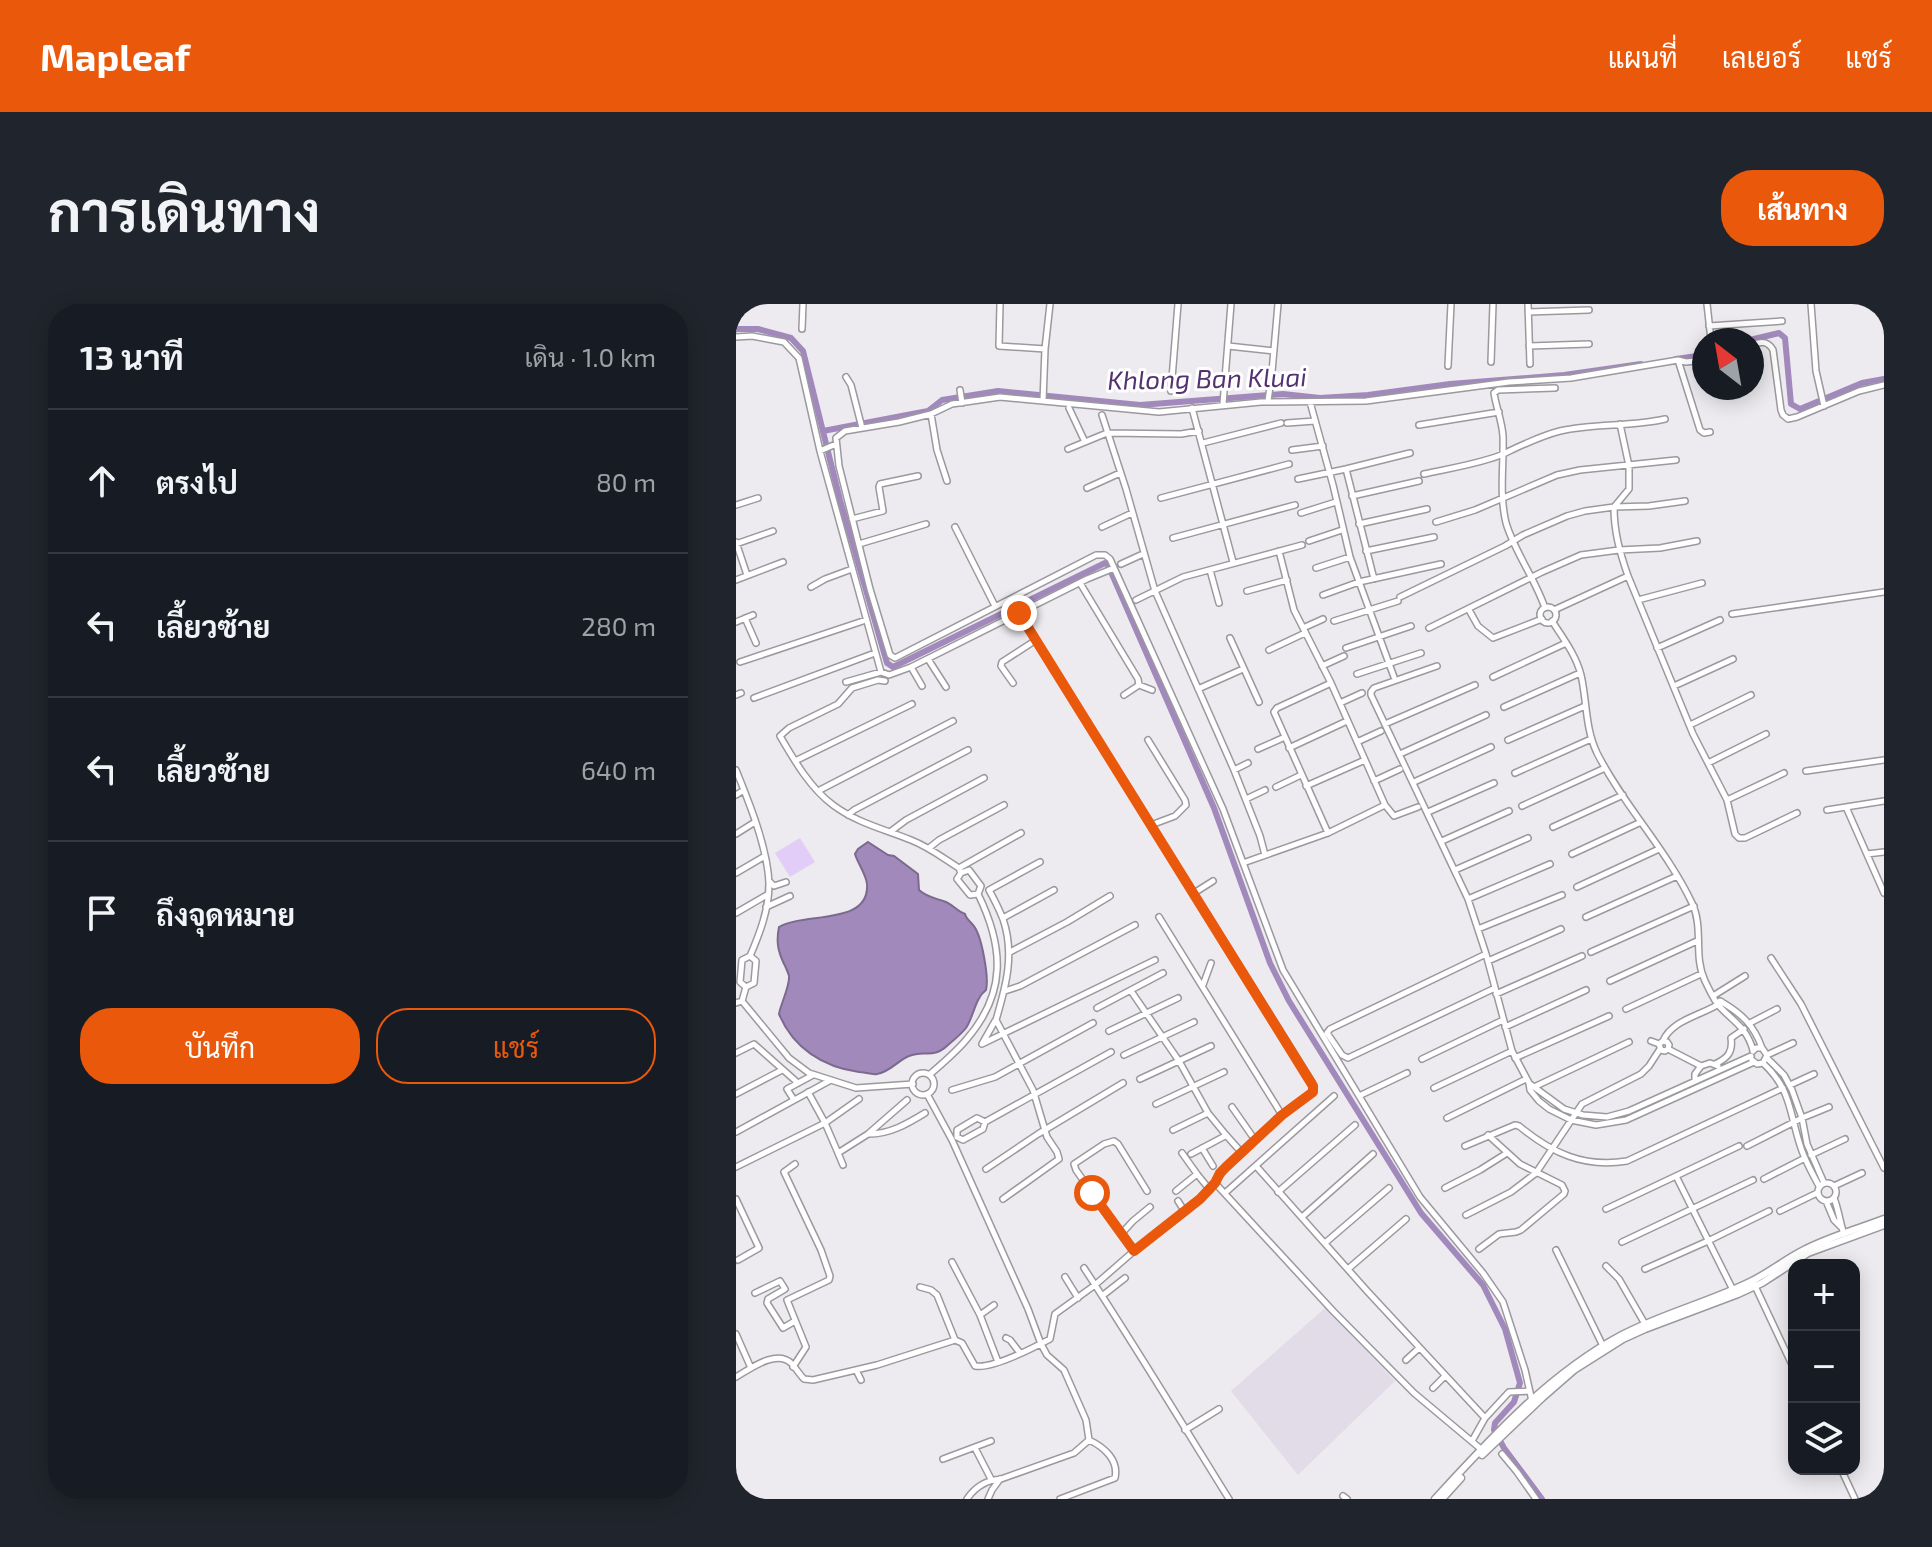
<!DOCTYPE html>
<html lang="th">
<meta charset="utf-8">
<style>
body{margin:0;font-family:"Exo 2",Sarabun,sans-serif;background:#20242c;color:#f1f3f6}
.controls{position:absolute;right:24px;bottom:24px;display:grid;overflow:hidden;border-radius:16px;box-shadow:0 4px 20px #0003}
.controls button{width:72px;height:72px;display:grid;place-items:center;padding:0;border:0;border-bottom:2px solid #363941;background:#171b24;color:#f1f3f6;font:40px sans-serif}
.compass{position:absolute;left:956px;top:24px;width:72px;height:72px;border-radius:50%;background:#171b24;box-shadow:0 4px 20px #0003;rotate:329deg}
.stop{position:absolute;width:24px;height:24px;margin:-18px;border:6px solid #ea580c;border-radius:50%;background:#fff}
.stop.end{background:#ea580c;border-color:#fff;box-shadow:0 2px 8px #0008}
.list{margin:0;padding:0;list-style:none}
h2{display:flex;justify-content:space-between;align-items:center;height:104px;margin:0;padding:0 32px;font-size:34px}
h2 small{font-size:26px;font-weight:400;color:#9ea1a6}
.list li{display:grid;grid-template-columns:52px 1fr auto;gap:24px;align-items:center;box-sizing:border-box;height:144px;padding:0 32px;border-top:2px solid #363941}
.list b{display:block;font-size:30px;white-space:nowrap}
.list em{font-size:26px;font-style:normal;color:#9ea1a6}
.actions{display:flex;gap:16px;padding:24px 32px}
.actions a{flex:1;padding:18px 0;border:2px solid #ea580c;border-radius:32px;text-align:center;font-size:28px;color:#ea580c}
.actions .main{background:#ea580c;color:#fff}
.icon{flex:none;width:44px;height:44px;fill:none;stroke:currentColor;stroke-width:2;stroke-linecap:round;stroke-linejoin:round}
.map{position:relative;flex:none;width:1148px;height:1195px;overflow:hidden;border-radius:32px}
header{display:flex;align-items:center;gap:48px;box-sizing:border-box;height:112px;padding:0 40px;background:#ea580c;color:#fff}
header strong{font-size:38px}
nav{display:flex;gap:44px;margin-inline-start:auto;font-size:28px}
.intro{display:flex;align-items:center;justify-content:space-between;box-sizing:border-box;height:192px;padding:0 48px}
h1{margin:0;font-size:56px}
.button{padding:20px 36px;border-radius:32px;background:#ea580c;color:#fff;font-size:28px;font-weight:700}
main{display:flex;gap:48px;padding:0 48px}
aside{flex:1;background:#171b24;border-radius:32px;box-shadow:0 4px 20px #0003}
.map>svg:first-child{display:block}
.built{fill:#e2dce8}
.green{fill:#e2cdf9}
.water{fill:#a289bc;stroke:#7b6a8e;stroke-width:2}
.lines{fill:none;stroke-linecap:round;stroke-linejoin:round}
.canal{stroke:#a289bc;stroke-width:6}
.minor-casing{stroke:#9b999e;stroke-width:8}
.tertiary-casing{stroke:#9b999e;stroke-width:9}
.minor{stroke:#fff;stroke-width:5}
.tertiary{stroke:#fff;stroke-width:6}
.route{stroke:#ea580c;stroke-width:10}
.labels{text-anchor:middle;stroke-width:6;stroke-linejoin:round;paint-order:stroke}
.water-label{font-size:26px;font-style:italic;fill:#543271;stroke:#fff}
</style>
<header>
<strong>Mapleaf</strong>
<nav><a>แผนที่</a><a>เลเยอร์</a><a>แชร์</a></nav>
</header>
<div class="intro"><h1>การเดินทาง</h1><a class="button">เส้นทาง</a></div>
<main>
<aside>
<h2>13 นาที<small>เดิน · 1.0 km</small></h2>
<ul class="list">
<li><svg class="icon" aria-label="ahead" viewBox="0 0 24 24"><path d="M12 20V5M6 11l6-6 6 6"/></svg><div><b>ตรงไป</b></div><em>80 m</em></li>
<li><svg class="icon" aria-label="left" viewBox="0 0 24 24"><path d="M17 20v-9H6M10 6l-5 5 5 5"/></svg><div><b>เลี้ยวซ้าย</b></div><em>280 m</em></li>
<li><svg class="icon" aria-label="left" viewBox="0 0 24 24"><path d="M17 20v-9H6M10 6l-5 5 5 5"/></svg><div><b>เลี้ยวซ้าย</b></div><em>640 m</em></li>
<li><svg class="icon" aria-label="arrive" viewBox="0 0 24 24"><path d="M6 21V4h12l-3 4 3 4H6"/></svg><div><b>ถึงจุดหมาย</b></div></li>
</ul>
<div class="actions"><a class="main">บันทึก</a><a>แชร์</a></div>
</aside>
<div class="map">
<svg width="1148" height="1195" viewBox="0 0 1148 1195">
<rect width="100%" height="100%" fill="#edebef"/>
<!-- built -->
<path class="built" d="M589,1004L659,1077L562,1171L495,1087Z"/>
<!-- green -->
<path class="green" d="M64,534L79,558L54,573L39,549Z"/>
<!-- water -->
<path class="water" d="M132,538L152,551L158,552L182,570L183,586C192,594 200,594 210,598C217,601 221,607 229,610C230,615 234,617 237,621C246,631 253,674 250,686C239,694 238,712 230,724C226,729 218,736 212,741C196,756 189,745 173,752C161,757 154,768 141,770C136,771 128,768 123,768C87,763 57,744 43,710C45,699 54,682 53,672C53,671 49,661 48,660C42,647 40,638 43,623C68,608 134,622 131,580C130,570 122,560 119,550L122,545Z"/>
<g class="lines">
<!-- canal -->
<path class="canal" d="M0,25H22L55,34L67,47L104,196L151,359L157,363L369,259L372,261L478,504L534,659L553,697L685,909L747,981L769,1025L784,1079L778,1098L759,1119L758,1126L768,1144L806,1195
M1014,36L1043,29L1049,34L1055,100L1064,105L1126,79L1148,75
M940,55L968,51
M87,127L192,107L206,96L262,87L404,101L547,90L584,94L632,91L714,80L828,71L905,60"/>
<!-- minor casing -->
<g class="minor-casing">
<path id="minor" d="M264,0L263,42L309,45
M792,0L794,60
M971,0L975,36
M1075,0L1080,67L1088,102
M792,8L853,6
M973,22L1046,17
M66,25L67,0
M0,33L16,32L48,38L63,54L84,147L145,368
M1016,41C1025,37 1032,37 1037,46L1045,106L1047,111L1052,115L1061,113L1123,87L1148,81
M492,42L538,47
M793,42L853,40
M942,56L964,126L968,129L974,128
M755,58L757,0
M712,62L715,0
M110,73L115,81L126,124
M224,86L226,99
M435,87L442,0
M307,97L309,45L314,0
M532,97L536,68L542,0
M574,98L597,181L614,253L658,373
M487,100L495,0
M333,104L349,138
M456,104L497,258
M195,110L201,146L211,177
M366,111L390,185L419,287L498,466L524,532L529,551
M551,119L579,117
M884,120L893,162V185L878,203C878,228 884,249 892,272L957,430L991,496L999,530L1003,534H1009L1061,509
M683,121L763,108
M467,139L545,119
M332,145L371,129L445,130L463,127
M556,146L587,142
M84,147L100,140
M610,165L674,149
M688,170C710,165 748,159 767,150C786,141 804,132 824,127C859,119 895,123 929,115
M562,175L610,165L638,275
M351,184L384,169
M616,192L683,177
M425,194L553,160
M0,201L22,194
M565,209L600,198
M116,215L147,207L143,183L144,180L182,172
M700,218L739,206L821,171L844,166L940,156
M623,220L691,205
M219,223L259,302
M366,223L396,209
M437,234L559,201
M573,237L606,226
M0,238L11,271
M0,240L37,227
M123,240L190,220
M543,247L558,306L595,379L649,501L658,512L682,503
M630,247L698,233
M385,260L407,250
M580,264L614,253
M474,266L483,299
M0,276L47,258
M344,279L402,375L403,381L388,391
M75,283L89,275L116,265
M511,287L551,276
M587,291L623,278L705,260
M664,293L769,242L787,231L831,212L849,207L878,203L913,202L949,197
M400,296L447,273L566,241
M902,296L966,279
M804 311a8 8 0 1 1 16 0a8 8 0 1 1-16 0Z
M809,304C799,274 779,249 770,219C763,190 768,161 767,132C766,117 760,103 758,89L762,86L819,84
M733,306L742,322L757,334L806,315
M818,306L892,272
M996,310L1148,288
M9,314L20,339
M598,317L662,297
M816,317C827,334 840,351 845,371C851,397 849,424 861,449C888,502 931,546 956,599C968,624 957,652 969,677C973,685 978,697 984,703C999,719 1010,723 1017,746
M0,318L17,311
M567,324L587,315
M693,324L806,268L845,251L883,246L924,244L961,237
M494,334L523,398
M610,344L675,322
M921,344L984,316
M533,346L569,329
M192,355L210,383
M4,358L130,316
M586,362L608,352
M701,362L638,384L635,388V391L732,595L750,650L776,747L793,779L794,786L803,797L813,805L835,816L860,821L890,816L1018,758
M175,363L186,382
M621,370L685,349
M757,373L830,339
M149,377L142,376L116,384L102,400L53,424L44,432C58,456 74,484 97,501C121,519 148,525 175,536C193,543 207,554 223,564L225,569L233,566L245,582L242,590C268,643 271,689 230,736C219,749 206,760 193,771
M110,378L145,368L153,371L175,363L351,275L378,264
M277,379L265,362L266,358L300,336
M403,381L416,386
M938,382L997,355
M462,385L507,365
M0,391L5,389
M18,394L139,349
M604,399L626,389
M768,403L844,369
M649,420L739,381
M954,421L1015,391
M412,436L449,496L450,501L439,512L415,521
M772,436L849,402
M621,438L645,427
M553,444L611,417
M522,445L549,433
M664,450L750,411
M59,457L176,400
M972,459L1030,430
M0,466C13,498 32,545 33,580C33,605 24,629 14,652L6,656L4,678L10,683
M498,466L512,459
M1070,467L1148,456
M779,469L855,435
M638,477L664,465
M678,478L755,443
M570,482L629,456
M540,483L565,471
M82,487L217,417
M0,491L8,486
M510,495L529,486
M991,496L1048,469
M786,502L869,464
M1110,503L1148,589
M1091,506L1148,497
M692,508L758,479
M112,511L118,506L232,446
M817,523L887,491
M154,528L170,516L248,474
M592,529L538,408L541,404L595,379
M0,530L19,518
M706,537L773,507
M193,544L203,536L268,501
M836,550L905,518
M1131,550L1148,548
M507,559L592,529L649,501
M223,564L285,529
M719,566L792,534
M0,569L29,552
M225,569L221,575L234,591L242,590
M34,578L38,582L50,578
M841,583L923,545
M458,589L477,577
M732,595L814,560
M30,603L54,592
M0,609L31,591
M423,613L546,811
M850,613L941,572
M267,614L318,586
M742,625L826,591
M274,648L331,618L374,592
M855,648L958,602
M750,650L594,725L591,729L606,751L612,754L759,684
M1035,654L1065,700L1148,864
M752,657L825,625
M874,677L961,637
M467,681L475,659
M269,687L284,682L399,621
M395,687L443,757L472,809L490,831L506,849
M760,690L846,652
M977,692L1009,672
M6,697L53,754L73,769L120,784L177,780
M984,697C1005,709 1018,721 1026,744
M0,699L6,697L10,683L18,679L20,657L14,652
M361,704L427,669
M890,705L965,670
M259,717L246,740L419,656
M1014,719L1041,705
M769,723L850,686
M373,727L442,694
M915,737L923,740
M927,737C936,715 968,711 986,698
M932,745L933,741L931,738L927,737L923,740L925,746L929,747L932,745L965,762
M1017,747L1020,744H1026L1031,751
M0,749L18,740L62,779
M388,751L458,718
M779,754L873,712
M1031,754L1048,771L1056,786L1066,814L1071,840L1088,879
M686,755L767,716
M1016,756L1021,760L1027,759L1031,751L1057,739
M1027,759C1055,785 1053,807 1064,841C1068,855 1076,869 1083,882
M979,760C992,754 997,748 995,734L1008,725
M176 780a11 11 0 1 1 22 0a11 11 0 1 1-22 0Z
M404,775L475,742
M959,777V770L965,762L974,759L982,762
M794,780L828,805L847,811L871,813L893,807L1015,752
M1054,781L1078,770
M798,783L893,738
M698,784L776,747
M216,786L259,773L357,719
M72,788L89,819L102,849L132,830L171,796
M0,790L46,766
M191,790L216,836L292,1005L305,1040L311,1051L328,1066L350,1116L353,1136L338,1149L265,1175C251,1176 239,1183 231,1195
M623,792L671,769
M58,796L51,785L77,771
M420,800L488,768
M496,803L519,836
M711,814L790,775
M437,826L472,809
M0,828L93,777
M133,830C154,830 171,820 189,809
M221,833L227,836L247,825L249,818L375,748
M221,833V826L241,814L249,818
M729,842L779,821L783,822C816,849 847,864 891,857L1047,784
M1011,842L1066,814L1093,803
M466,844L477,862
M102,849L107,861
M446,849L461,870
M455,850L489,832
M1075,851L1109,835
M520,862L632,988L749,1114L773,1088L793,1087
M0,863L89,819L123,795
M250,865L302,830L387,779
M1028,875L1069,854
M1082 888a9 9 0 1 1 18 0a9 9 0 1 1-18 0Z
M479,879L597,1007L678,1089L746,1146
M1098,882L1126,869
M709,884L744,866L771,849
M440,887L461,870L474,886
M542,888L619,821
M489,889L598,792
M1098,894C1103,907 1104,919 1108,930
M0,895L23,944L2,956
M267,895L323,855L321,848L311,833L297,786L260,716C270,682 279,650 267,615C263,605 258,595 253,586L304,558
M442,897L449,908
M1090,897L1098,916L1105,923
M870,905L940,872
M1044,907L1081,889
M730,911L775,888L800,869L846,800L905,770L913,762L924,745
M566,913L637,850
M385,930L340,866L338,860L368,840L378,837L382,840L411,887
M886,938L1017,876
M589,939L653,884
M743,945L763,930L780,928L785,926L828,890L829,887L826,881L784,860L752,831
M820,946L867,1042
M398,947L385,930L397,917L414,903
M216,958L244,1011L262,1058
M870,962L883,975L909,1020
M348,964C398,1040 445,1118 493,1195
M612,965L670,915
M909,965L972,937L1033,907
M329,973L342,994
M1019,982L1058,1065
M184,983L195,986L201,991L219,1036
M997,986L940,872L1003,842
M19,989L44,977L49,985L32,995L31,999L47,1024L59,1017
M366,992L389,974
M244,1011L258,1001
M0,1030L15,1064
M270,1034L274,1036L284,1049
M670,1056L683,1044
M57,1063L70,1043L51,996L93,976L94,972L85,946L48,868L59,860
M120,1066L125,1076
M0,1073C14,1065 40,1045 55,1059C60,1064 63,1070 68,1075L77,1076L141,1061L219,1036L226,1039L239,1062C257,1065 297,1044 314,1035L319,1010L359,981L398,947L449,908L474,886L490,863L546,811L577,788V782L576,778L283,309
M697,1084L709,1072
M796,1097L789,1066L767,998L747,969L684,893L547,666L487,505L374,255L369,251H360L159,354L154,351L134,285L103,162L100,134L109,127L163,118L195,110L216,100L264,93L423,108L525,98L630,97L773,78L835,74L942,56L950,58L968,56
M449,1126L483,1105
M736,1137L749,1114
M239,1144L255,1175
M766,1150L781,1168L800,1195
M207,1155L255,1137
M1105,1165L1119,1195
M607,1192L611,1195
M252,1195L256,1186L264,1175
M324,1195L379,1174C383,1156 368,1143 353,1136"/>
</g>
<!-- tertiary casing -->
<g class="tertiary-casing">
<path id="tertiary" d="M746,1151L807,1093L838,1066L887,1035L909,1025L1002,990L1026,979L1072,949L1148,921
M699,1195C755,1134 813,1070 886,1031C928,1009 974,998 1016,977C1034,968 1050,955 1068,946C1093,933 1122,925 1148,915
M706,1195L725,1174"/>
</g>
<!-- minor -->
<use href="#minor" class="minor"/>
<!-- tertiary -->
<use href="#tertiary" class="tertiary"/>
</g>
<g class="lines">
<!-- route -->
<path class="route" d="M283,309L577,782V788L546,811L490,863L484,869L479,879L464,895L398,947L356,889"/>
</g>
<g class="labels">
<!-- water labels -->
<g class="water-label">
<text transform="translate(471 75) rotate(-1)" y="9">Khlong Ban Kluai</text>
</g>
</g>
</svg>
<div class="controls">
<button>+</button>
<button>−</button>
<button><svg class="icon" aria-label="layers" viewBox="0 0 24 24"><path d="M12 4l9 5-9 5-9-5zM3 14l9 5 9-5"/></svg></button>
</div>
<svg class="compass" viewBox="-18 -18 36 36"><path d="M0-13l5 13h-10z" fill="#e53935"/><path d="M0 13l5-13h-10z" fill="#9ea1a6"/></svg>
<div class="stop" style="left:356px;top:889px"></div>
<div class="stop end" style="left:283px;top:309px"></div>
</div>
</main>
